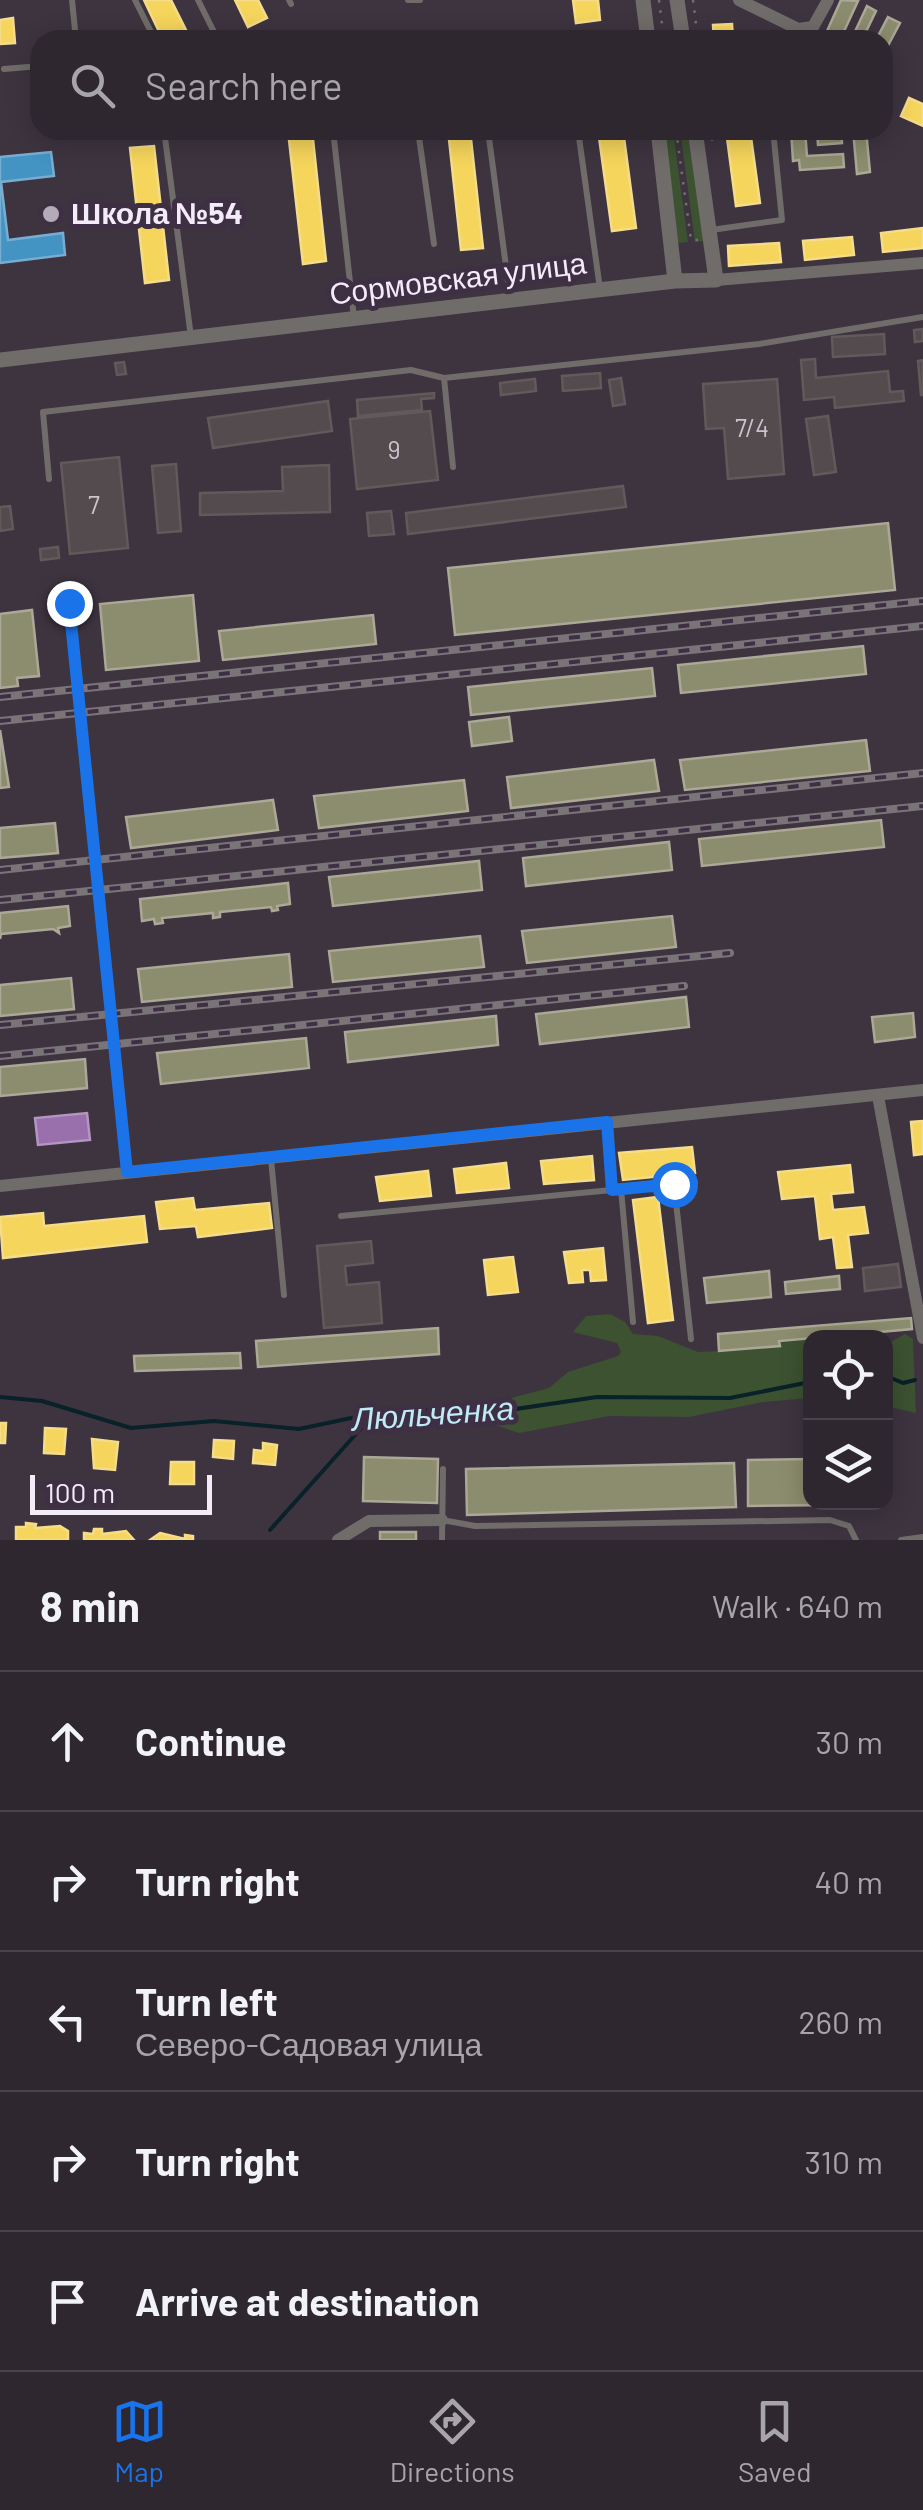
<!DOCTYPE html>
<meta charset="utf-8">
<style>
body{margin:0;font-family:Barlow,sans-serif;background:#362f38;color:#f1f3f6}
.controls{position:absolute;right:30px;bottom:30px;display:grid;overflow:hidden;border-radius:20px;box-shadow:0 5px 25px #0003}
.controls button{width:90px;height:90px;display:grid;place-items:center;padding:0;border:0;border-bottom:2px solid #49444c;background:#2e2730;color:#f1f3f6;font:50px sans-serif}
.scale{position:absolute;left:30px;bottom:25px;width:182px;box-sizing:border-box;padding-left:10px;border:5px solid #f4ebf8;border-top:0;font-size:28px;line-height:35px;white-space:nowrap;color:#f4ebf8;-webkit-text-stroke:8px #3f2f45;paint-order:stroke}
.stop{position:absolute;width:30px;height:30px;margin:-22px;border:8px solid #1a73e8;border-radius:50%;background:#fff}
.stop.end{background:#1a73e8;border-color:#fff;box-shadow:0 2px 10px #0008}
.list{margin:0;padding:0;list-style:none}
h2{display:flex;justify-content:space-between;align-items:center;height:130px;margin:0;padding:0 40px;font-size:42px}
h2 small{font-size:32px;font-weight:400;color:#a7a5ab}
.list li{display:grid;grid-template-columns:65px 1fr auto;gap:30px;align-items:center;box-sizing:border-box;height:140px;padding:0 40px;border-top:2px solid #49444c}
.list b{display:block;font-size:38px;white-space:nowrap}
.list p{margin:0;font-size:32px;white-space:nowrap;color:#a7a5ab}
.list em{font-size:32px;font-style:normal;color:#a7a5ab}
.icon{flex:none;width:55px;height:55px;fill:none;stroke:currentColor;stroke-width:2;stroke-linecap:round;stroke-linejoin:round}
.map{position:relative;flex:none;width:923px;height:1540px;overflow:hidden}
.search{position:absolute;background:#2e2730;box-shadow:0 5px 25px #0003;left:30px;right:30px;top:30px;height:110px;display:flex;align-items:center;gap:25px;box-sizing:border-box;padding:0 35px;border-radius:30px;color:#a7a5ab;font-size:38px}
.sheet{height:830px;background:#2e2730}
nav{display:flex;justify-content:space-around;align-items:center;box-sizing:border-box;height:140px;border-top:2px solid #49444c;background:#2e2730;font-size:28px;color:#a7a5ab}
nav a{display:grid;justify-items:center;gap:5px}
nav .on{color:#1a73e8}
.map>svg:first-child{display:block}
.green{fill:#3c5231}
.homes{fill:#f6d55c;stroke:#f5dc8b;stroke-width:2.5}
.offices{fill:#9970ab;stroke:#b495c2;stroke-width:2.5}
.schools{fill:#4393c3;stroke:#78add3;stroke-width:2.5}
.industry{fill:#8c8c6e;stroke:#aba897;stroke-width:2.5}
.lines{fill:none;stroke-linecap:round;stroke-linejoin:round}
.stream{stroke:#092128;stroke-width:4}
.building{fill:#534b4e;stroke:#62595a;stroke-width:2.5}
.path{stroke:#746f73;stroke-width:2.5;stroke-dasharray:2.5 8;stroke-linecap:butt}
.service{stroke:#706c6a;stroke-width:6}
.minor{stroke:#706c6a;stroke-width:12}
.tertiary{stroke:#706c6a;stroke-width:15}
.rail-casing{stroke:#797477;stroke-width:8}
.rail{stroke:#3f2f45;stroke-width:4;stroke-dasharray:11;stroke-linecap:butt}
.route{stroke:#1a73e8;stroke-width:12}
.poi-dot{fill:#b4abb8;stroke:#3f2f45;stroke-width:4}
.labels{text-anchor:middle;stroke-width:10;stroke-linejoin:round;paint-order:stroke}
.number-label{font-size:25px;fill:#ccc3ce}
.poi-label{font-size:30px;font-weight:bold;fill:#f4ebf8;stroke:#3f2f45;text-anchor:start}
.street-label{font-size:30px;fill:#f4ebf8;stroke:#3f2f45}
.water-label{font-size:32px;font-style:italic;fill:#bfebf6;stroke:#3f2f45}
</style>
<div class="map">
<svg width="923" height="1540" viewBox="0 0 923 1540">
<rect width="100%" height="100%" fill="#3d3440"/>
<!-- green -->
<path class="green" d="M664,130H673L688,242L678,243Z
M680,130H690L705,241L695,242Z
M610,1314L625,1322L633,1334L658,1336L698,1352L744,1350L777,1340L826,1334L833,1337L810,1338V1398L763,1402L689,1417L609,1416L519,1433L493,1424L489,1415L511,1398L549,1388L568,1372L618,1356L621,1352L617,1343L573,1332L586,1316Z
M905,1334L913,1339L916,1413L886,1406V1345Z"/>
<!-- homes -->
<path class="homes" d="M144,0H171L191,40H163Z
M235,0H258L267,18L248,27Z
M573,0H598L600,20L576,23Z
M13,18L15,43L0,44V20Z
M732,24L733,40H714L713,25Z
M909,98L923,104V126L901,116Z
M312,130L326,261L303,264L288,131Z
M448,130H470L483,248L461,250Z
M598,130H623L636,228L612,231Z
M726,130H750L760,203L736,206Z
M154,146L169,280L145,283L130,148Z
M923,228V248L883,252L881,233Z
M852,237L854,255L805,260L803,241Z
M779,243L781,262L729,266L728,246Z
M923,1121V1154L914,1155L911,1122Z
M692,1147L695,1173L623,1180L619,1153Z
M592,1156L594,1180L544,1184L541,1161Z
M506,1163L509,1188L457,1193L454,1169Z
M850,1165L853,1192L831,1194L833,1210L864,1207L868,1233L848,1235L852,1267L837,1268L833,1237L820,1239L815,1196L782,1199L778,1172Z
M428,1171L431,1196L380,1201L376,1177Z
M658,1197L673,1320L648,1323L633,1200Z
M193,1198L195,1210L269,1203L272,1228L198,1237L196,1226L160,1229L156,1202Z
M43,1213L44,1226L144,1216L147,1242L3,1258L0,1217Z
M603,1248L606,1280L591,1281L590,1270H582L583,1282L569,1283L564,1252Z
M513,1257L518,1292L488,1295L484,1260Z
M0,1423H6L5,1443H0Z
M45,1428L66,1429L64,1454L44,1453Z
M92,1439L118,1442L115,1470L94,1468Z
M214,1440L234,1441L233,1459L213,1457Z
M263,1443L277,1445L275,1465L253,1463L254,1450L263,1451Z
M171,1462H194V1484H170Z
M26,1523L36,1524L35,1528L60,1526L68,1531V1540H16V1527H26Z
M94,1529H102V1534L126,1531L134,1540H84V1533L93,1534Z
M160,1533L185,1539V1535L193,1536V1540H150Z"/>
<!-- offices -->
<path class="offices" d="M87,1113L90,1140L38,1145L35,1118Z"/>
<!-- schools -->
<path class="schools" d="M51,152L54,176L1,182L8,240L63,233L65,255L0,263V157Z"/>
<!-- industry -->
<path class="industry" d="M841,0L858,1L840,40H823Z
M867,6L876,11L862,40H851Z
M888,17L900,23L883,55V40H876Z
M791,130H805L807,156L843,154L844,167L800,170L799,160L793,161Z
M817,130H841L842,143L818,145Z
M853,130H866L870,172L857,174Z
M888,523L895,590L455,635L448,568Z
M193,595L199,661L106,670L100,604Z
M32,610L39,676L17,678L18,686L0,688V614Z
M373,615L376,644L223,660L219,631Z
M863,646L866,674L681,693L678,665Z
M652,668L655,696L471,715L468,687Z
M509,717L512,741L472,746L469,722Z
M0,730L9,787L0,788Z
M866,740L870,771L685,790L680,760Z
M654,760L659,791L511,808L507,777Z
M464,780L468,811L319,828L314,796Z
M273,800L278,830L131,848L126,817Z
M881,820L884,847L702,866L699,839Z
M55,823L58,853L0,858V828Z
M669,842L672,870L526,886L523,858Z
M479,861L482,890L333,906L329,877Z
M288,883L290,904L277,906L278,910L272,911L271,907L220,912V917L213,918V913L162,918L163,923L155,924L154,919L142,921L140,899Z
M68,906L70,926L58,928L59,933L53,929L1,934L0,939V913Z
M672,916L676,947L527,963L522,931Z
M480,936L484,967L333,982L329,951Z
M289,954L292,987L142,1002L138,969Z
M71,978L74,1009L0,1016V985Z
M686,997L689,1027L540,1044L536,1014Z
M913,1013L915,1037L875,1042L872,1017Z
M496,1016L498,1045L348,1062L345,1032Z
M306,1038L309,1068L161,1084L157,1053Z
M85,1059L87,1088L0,1096V1067Z
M769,1271L771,1297L707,1303L704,1278Z
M839,1276L840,1289L786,1294L785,1282Z
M911,1318L912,1329L779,1341L780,1346L719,1351L718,1334Z
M438,1328L439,1354L258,1367L256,1341Z
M240,1353L241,1368L135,1371L134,1356Z
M364,1457L438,1459L437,1503L363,1501Z
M810,1459V1502L836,1505L748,1506V1460Z
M734,1463L736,1507L467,1515L466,1469Z
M380,1532H416V1540H380Z"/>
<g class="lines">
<!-- stream -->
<path class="stream" d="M886,1376L903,1383L915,1380
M0,1397L42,1401L131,1428L214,1421L299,1429L375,1413L469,1408L502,1411L597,1397L730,1398L810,1382
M270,1530L372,1416"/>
</g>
<!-- building -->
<path class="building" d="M923,329V341L915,342L914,330Z
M884,334L885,354L833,357L832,337Z
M815,359L816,378L888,371L890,392L903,391L904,401L835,408L834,397L804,400L801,360Z
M923,360V395H921L918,361Z
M124,362L126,374L117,375L115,363Z
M600,373L601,388L563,391L562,376Z
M621,378L625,404L613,406L609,380Z
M535,379L536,391L501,395L500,383Z
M777,379L784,474L728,479L724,428L706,429L703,384Z
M434,393V398L421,399L422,410L358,416L357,400Z
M328,401L332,431L213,448L208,418Z
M430,411L438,480L357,489L350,419Z
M828,416L836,472L814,475L806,419Z
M119,457L128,548L70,554L61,463Z
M176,464L181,531L158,533L152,466Z
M329,465L330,512L200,515V493L283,491L282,467Z
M623,486L626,507L408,534L406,513Z
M10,506L13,529L0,531V507Z
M391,511L394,534L369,536L367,513Z
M58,547L59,558L41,560L40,549Z
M371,1241L373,1263L345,1266L347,1285L379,1282L382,1323L324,1328L317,1246Z
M898,1264L901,1287L865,1291L863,1268Z"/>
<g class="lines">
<!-- path -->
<path class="path" d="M659,0L664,40
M693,0L698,40
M676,130L691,240H698
M710,130L712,141"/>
<!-- service -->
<path class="service" d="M72,0L76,40
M135,0L155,40
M198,0L218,40
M289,0L291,4
M408,0H420
M4,69L40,66
M164,130L191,337
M333,130L354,318
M418,130L434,244
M488,130L510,297
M578,130L600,289
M711,230L782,220L773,130
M444,378L453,467
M49,479L43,412L411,370L444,378L759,344L923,317
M69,603L127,1172
M607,1123L612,1189
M271,1159L284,1295
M674,1184L691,1339
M621,1189L633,1322
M341,1216L695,1182
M442,1520L475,1526L830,1520L849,1526L856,1540
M442,1540L443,1469
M901,1540L923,1537"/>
<!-- minor -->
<path class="minor" d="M739,0L798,29L813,27L828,0
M716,280L923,263
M878,1096L923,1338
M0,1186L923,1090
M338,1540L369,1521L442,1520"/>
<!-- tertiary -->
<path class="tertiary" d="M643,0L648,40
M677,0L683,40
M658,130L675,281
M0,360L675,281L716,280L695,130"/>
<!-- rail casing -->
<g class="rail-casing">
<path id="rail" d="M0,697L923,601
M0,721L923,626
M0,870L923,773
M0,900L923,806
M0,1025L730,953
M0,1056L684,986"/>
</g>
<!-- rail -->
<use href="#rail" class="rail"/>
</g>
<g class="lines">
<!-- route -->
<path class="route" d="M69,603L127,1172L607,1122L612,1190L674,1184"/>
</g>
<!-- markers -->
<circle class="poi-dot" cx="51" cy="214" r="10"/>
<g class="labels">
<!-- number labels -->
<g class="number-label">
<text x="752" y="437">7/4</text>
<text x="394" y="459">9</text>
<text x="94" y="514">7</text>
</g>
<!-- poi labels -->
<g class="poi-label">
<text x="71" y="224">Школа №54</text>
</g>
<!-- street labels -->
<g class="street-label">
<text transform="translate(458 279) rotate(-7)" y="10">Сормовская улица</text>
</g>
<!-- water labels -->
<g class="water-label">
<text transform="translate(433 1414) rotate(-4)" y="11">Люльченка</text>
</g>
</g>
</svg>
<div class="controls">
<button><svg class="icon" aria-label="locate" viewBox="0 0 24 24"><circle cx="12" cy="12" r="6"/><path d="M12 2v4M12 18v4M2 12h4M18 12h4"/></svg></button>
<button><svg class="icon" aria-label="layers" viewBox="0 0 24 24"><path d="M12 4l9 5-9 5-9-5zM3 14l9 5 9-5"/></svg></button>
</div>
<div class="scale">100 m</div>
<div class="stop" style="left:674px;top:1184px"></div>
<div class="stop end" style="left:69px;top:603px"></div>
<div class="search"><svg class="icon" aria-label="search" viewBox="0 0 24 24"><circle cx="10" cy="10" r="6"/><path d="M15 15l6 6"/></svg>Search here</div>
</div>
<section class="sheet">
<h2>8 min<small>Walk · 640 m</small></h2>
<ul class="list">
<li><svg class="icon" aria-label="ahead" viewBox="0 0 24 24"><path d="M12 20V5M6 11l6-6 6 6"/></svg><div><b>Continue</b></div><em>30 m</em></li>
<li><svg class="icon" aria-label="right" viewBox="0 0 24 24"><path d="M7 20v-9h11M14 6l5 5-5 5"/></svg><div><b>Turn right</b></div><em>40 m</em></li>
<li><svg class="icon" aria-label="left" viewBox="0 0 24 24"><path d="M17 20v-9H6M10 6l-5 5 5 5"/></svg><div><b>Turn left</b><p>Северо-Садовая улица</p></div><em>260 m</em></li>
<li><svg class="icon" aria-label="right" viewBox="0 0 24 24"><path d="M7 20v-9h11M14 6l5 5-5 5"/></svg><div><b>Turn right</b></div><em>310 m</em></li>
<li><svg class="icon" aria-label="arrive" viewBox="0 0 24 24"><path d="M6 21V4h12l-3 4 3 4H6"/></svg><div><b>Arrive at destination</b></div></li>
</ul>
</section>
<nav>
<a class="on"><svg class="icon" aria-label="map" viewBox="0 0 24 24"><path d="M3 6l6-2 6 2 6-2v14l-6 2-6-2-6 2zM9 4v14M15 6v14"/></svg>Map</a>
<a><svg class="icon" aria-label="directions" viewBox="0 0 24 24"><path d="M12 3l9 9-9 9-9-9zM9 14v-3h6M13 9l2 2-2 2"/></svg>Directions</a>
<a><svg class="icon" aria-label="saved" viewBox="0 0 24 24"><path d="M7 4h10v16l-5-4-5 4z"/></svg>Saved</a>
</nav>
